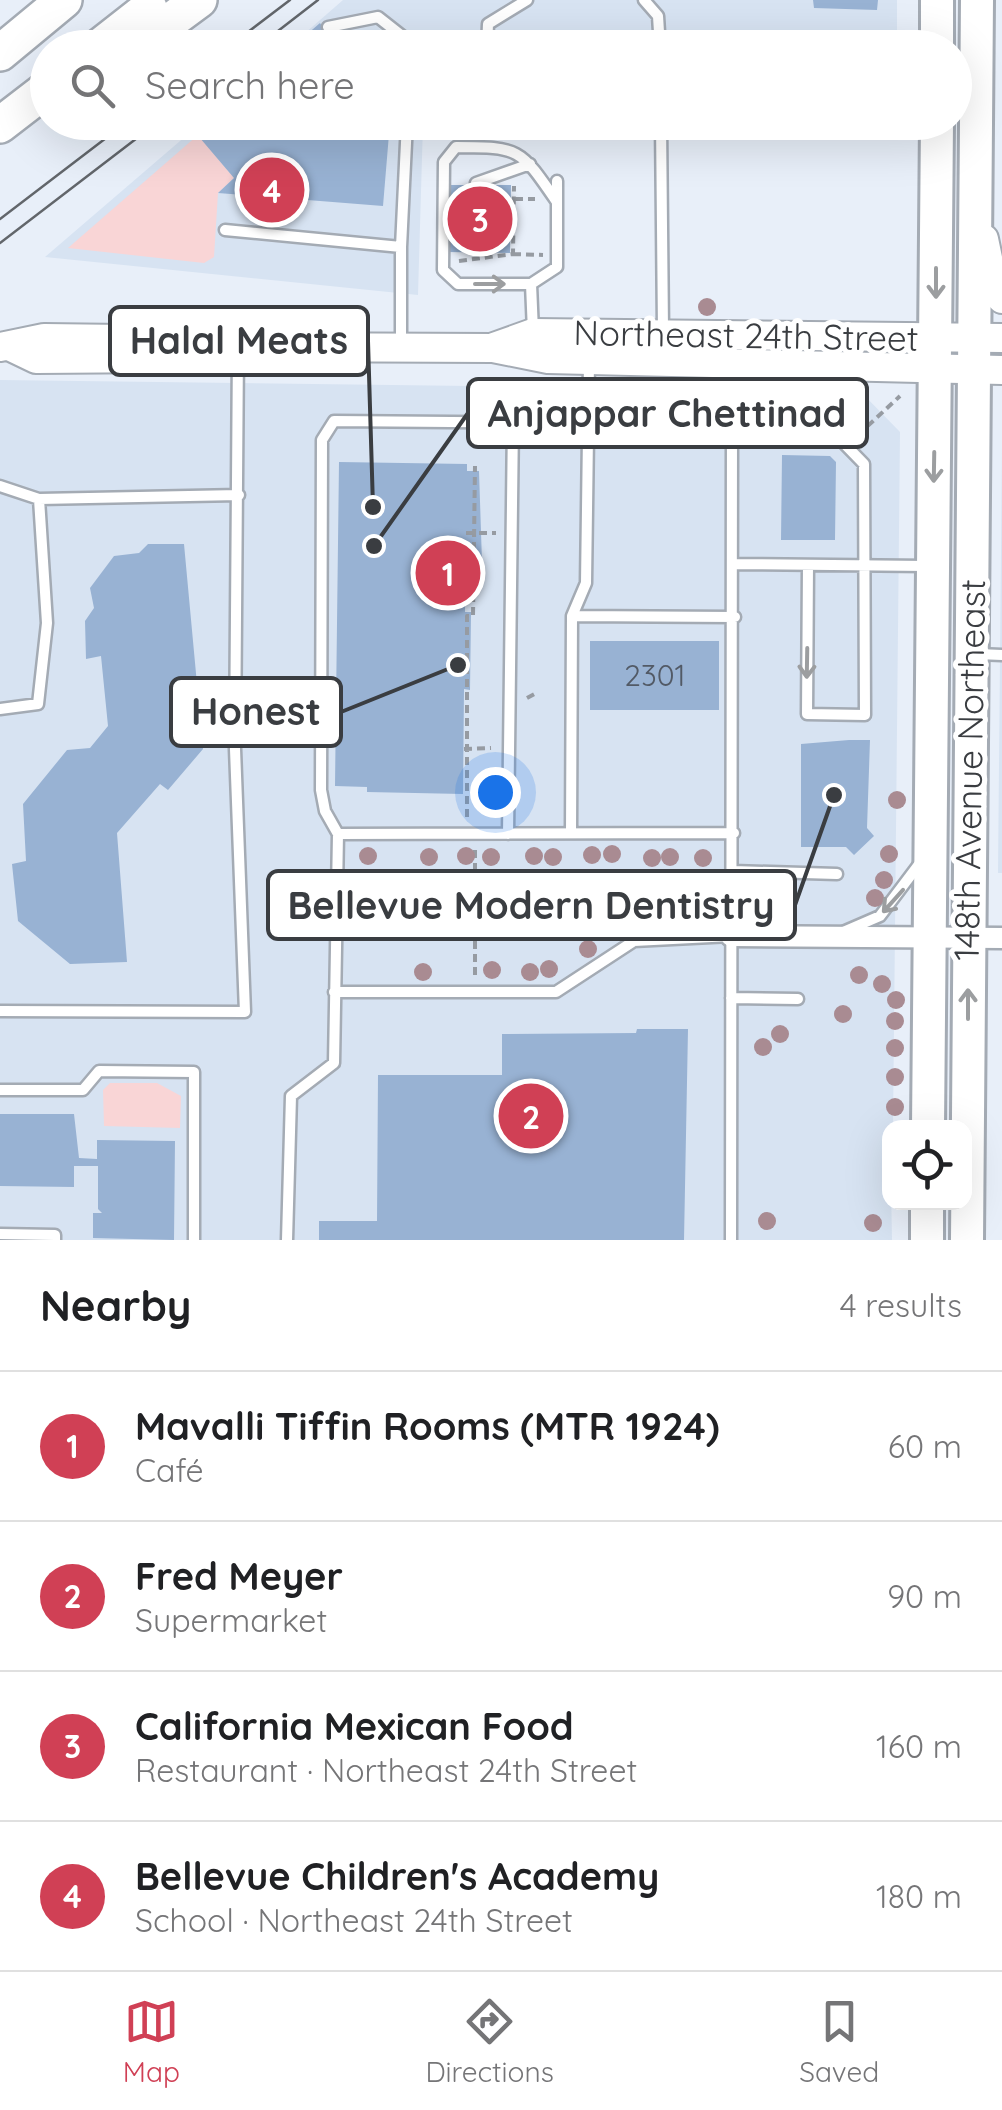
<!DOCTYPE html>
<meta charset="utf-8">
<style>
body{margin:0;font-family:Quicksand,sans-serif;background:#f2f2f2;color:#202124}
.controls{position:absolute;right:30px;bottom:30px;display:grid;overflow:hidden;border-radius:20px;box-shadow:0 10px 40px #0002}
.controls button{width:90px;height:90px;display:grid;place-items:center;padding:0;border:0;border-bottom:2px solid #e0e0e0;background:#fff;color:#202124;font:50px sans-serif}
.you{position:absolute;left:495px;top:792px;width:35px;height:35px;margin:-25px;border:8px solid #fff;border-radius:50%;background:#1a73e8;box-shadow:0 0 0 15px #1a73e833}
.badge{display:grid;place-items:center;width:65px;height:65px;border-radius:50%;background:#d04055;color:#fff;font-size:32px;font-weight:700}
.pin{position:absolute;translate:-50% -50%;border:5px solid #fff;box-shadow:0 2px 10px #0006}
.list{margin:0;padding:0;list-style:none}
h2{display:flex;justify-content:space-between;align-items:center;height:130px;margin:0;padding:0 40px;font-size:42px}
h2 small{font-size:32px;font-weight:400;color:#757577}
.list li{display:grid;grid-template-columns:65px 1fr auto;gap:30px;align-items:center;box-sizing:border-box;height:150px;padding:0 40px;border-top:2px solid #e0e0e0}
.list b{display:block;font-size:38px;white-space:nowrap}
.list p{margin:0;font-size:32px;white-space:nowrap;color:#757577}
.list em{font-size:32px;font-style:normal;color:#757577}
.icon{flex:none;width:55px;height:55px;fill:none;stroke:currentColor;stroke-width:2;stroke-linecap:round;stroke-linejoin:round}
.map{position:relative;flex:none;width:1002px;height:1240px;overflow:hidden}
.search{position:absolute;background:#fff;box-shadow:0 10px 40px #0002;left:30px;right:30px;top:30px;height:110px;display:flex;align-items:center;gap:25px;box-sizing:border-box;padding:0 35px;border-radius:55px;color:#757577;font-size:38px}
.sheet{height:730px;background:#fff}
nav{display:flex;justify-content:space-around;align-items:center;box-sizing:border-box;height:140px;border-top:2px solid #e0e0e0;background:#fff;font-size:28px;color:#757577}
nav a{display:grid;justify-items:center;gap:5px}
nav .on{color:#d04055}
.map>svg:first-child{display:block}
.built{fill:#d7e3f2}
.green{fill:#f9d5d6}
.building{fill:#98b2d3}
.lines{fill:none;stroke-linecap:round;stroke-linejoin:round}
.lane-casing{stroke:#a4abb4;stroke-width:15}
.street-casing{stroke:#a4abb4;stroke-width:25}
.secondary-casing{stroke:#a4abb4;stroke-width:32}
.primary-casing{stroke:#a4abb4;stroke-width:38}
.highway-casing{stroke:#a4abb4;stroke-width:40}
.path{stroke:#969ba2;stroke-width:4;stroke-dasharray:8 5;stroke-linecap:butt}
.lane{stroke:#fff;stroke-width:10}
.street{stroke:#fff;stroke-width:20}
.secondary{stroke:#fff;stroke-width:28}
.primary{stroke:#fff;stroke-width:32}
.highway{stroke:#fff;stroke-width:35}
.tram{stroke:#62666b;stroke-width:2.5}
.tree{fill:#a98b92}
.oneway{stroke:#9c9ea0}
.labels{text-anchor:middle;stroke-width:10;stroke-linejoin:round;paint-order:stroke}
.number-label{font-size:30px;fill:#525a66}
.street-label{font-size:35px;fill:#3a3d41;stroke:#fff}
.leader{fill:none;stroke:#3a3d41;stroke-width:4}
.callout-dot{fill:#3a3d41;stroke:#fff;stroke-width:4}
.callout{fill:#fff;stroke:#3a3d41;stroke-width:4}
.callout-label{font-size:38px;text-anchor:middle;font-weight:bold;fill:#3a3d41}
</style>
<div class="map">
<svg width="1002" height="1240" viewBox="0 0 1002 1240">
<rect width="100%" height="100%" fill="#e8eff9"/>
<!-- built -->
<path class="built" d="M343,0H897V47L288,48Z
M201,123H423L418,295L45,257Z
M0,380L860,391L900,432L893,1127L890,1128L892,1240H0Z
M1002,446V873H998Z"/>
<!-- green -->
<path class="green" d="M198,135L234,178L218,193L214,257L204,263L68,248Z
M110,1083H157L181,1096L180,1128L104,1126L103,1090Z"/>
<!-- building -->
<path class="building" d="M813,0H878L877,10L814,8Z
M320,23L336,48H291Z
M203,122H390L383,206L218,193L234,178L194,131Z
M449,185H511L510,253L448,252Z
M782,455L830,456L836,462L835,540H781Z
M339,462L467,464V471H479L482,562H477V595H465V612H471L470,690L464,689L463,794L367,792V787L335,786Z
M148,544H184L203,749L168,790L160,784L117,833L127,962L70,964L18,921L12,864L26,861L23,804L67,750L90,748L108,726L101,656L86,659L85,621L94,608L90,588L114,556L139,553Z
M590,641H719V710H590Z
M849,740H870L867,828L874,836L854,855L846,847H801V744Z
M637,1029H688L684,1240H319V1221H377L378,1075H502V1034L636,1033Z
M0,1114H74L79,1158L97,1159V1140L175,1141L174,1240L93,1238V1213H102L98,1209V1166H74V1187L0,1186Z"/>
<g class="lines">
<!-- lane casing -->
<g class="lane-casing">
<path id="lane" d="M644,0L658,16L660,48
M328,27L378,17L411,43V48
M487,48L488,24L527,0
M661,122L663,331
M557,181V267L531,284H458L443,270L444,162L456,147C520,147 520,148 557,202
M476,183L530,164
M225,230L401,247V347
M401,247L407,122
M531,284L533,332
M0,486L39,499L239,495
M732,564L926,566
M572,616L735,617
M978,654L1002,655
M0,709L38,704L47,623L39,499
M571,833L572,616L586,583L589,362
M338,834L734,833
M508,834L513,421
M733,871L837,874
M843,932L880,916L920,863
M334,992H556L634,941L731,936
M731,998L798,999
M0,1011L245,1012L235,749L238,348
M0,1090H83L99,1071L194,1072V1240
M0,1234L55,1235V1240
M287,1240L291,1096L334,1063L338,834L325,811L321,790L322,440L334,421L826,425L864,464L865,715L807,714L808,565
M731,1240L732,425L733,385L749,367"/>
</g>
<!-- street casing -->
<g class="street-casing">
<path id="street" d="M731,936L1002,938"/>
</g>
<!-- secondary casing -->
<g class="secondary-casing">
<path id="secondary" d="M984,239L995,292L1002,299
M0,347L44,338L206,340L238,347L493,348L548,359L1002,370
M11,347L36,359L168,358
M494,347L533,333L1002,338"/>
</g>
<!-- primary casing -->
<g class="primary-casing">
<path id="primary" d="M937,0V48
M928,1128L937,122
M927,1240V1202
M967,1240L977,0"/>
</g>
<!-- highway casing -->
<g class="highway-casing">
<path id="highway" d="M98,48L149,8
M134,48L199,0
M0,53L64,0
M0,125L48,88"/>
</g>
<!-- path -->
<path class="path" d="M515,199H535
M513,254L543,255
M459,261L513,254L514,186
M858,435L900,396
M466,533H496
M527,698L538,692
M464,749L491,748
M467,817V616H473L475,466
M475,975V850"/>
<!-- lane -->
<use href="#lane" class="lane"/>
<!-- street -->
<use href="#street" class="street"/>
<!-- secondary -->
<use href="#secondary" class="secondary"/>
<!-- primary -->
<use href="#primary" class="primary"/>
<!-- highway -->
<use href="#highway" class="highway"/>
<!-- tram -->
<path class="tram" d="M227,48L290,0
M256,48L318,0
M0,219L127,122
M0,243L158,122"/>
</g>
<!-- trees -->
<g class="tree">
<circle cx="707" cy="307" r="9"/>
<circle cx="897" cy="800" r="9"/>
<circle cx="612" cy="854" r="9"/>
<circle cx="889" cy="854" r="9"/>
<circle cx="592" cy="855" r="9"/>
<circle cx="368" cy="856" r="9"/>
<circle cx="466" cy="856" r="9"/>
<circle cx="534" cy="856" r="9"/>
<circle cx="429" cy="857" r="9"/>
<circle cx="491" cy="857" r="9"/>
<circle cx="553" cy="857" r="9"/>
<circle cx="670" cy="857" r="9"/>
<circle cx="652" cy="858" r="9"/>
<circle cx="703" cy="858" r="9"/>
<circle cx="884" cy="880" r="9"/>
<circle cx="875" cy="898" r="9"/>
<circle cx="588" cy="949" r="9"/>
<circle cx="549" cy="969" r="9"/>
<circle cx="492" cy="970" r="9"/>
<circle cx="423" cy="972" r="9"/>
<circle cx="530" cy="972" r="9"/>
<circle cx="859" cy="975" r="9"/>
<circle cx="882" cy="984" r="9"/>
<circle cx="896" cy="1000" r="9"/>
<circle cx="843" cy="1014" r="9"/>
<circle cx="895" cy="1021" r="9"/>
<circle cx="780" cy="1034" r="9"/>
<circle cx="763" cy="1047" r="9"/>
<circle cx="895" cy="1048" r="9"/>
<circle cx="895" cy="1077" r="9"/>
<circle cx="895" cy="1107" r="9"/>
<circle cx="767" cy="1221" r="9"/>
<circle cx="873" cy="1223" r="9"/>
</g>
<!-- one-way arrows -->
<defs><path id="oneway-shaft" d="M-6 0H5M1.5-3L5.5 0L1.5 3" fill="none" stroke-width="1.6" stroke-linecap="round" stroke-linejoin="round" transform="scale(2.5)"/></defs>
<g class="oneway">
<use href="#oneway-shaft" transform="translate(936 283) rotate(90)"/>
<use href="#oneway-shaft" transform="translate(490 284)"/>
<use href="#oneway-shaft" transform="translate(934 467) rotate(91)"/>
<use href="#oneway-shaft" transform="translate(807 663) rotate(91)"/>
<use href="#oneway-shaft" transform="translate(893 901) rotate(132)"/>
<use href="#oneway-shaft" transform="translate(968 1004) rotate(-90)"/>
</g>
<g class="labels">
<!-- number labels -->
<g class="number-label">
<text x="655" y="686">2301</text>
</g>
<!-- street labels -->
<g class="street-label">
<text transform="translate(746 336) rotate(1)" y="12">Northeast 24th Street</text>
<text transform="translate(970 770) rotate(-89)" y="12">148th Avenue Northeast</text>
</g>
</g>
<!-- callouts -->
<path class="leader" d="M373 507L368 341M374 546L468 413M458 665L341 712M834 795L795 905"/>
<g class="callout-dot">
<circle cx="373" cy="507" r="10"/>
<circle cx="374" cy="546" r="10"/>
<circle cx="458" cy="665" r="10"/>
<circle cx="834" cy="795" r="10"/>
</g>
<g class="callout">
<rect x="110" y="307" width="258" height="68" rx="10"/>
<rect x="468" y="379" width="399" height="68" rx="10"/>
<rect x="171" y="678" width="170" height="68" rx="10"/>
<rect x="268" y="871" width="527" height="68" rx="10"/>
</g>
<g class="callout-label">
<text x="239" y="354">Halal Meats</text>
<text x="667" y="427">Anjappar Chettinad</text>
<text x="256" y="725">Honest</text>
<text x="531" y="919">Bellevue Modern Dentistry</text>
</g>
</svg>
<div class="controls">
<button><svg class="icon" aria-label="locate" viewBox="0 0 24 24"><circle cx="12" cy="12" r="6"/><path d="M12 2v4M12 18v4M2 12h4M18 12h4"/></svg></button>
</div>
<div class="you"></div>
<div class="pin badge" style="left:448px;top:573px">1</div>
<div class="pin badge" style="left:531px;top:1116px">2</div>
<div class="pin badge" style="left:480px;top:219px">3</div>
<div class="pin badge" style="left:272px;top:190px">4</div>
<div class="search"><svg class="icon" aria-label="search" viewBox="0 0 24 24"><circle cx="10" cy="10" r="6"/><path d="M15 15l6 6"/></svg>Search here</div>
</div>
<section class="sheet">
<h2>Nearby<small>4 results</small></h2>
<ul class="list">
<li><span class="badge">1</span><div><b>Mavalli Tiffin Rooms (MTR 1924)</b><p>Café</p></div><em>60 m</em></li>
<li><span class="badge">2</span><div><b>Fred Meyer</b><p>Supermarket</p></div><em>90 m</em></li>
<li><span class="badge">3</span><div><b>California Mexican Food</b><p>Restaurant · Northeast 24th Street</p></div><em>160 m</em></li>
<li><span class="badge">4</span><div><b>Bellevue Children's Academy</b><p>School · Northeast 24th Street</p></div><em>180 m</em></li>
</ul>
</section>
<nav>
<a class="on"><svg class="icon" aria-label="map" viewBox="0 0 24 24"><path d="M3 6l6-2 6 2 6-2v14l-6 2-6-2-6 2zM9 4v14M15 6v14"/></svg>Map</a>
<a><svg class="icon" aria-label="directions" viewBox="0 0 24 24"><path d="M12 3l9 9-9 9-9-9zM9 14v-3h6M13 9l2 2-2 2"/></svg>Directions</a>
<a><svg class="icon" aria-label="saved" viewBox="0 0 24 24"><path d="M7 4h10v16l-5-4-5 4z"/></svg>Saved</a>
</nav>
